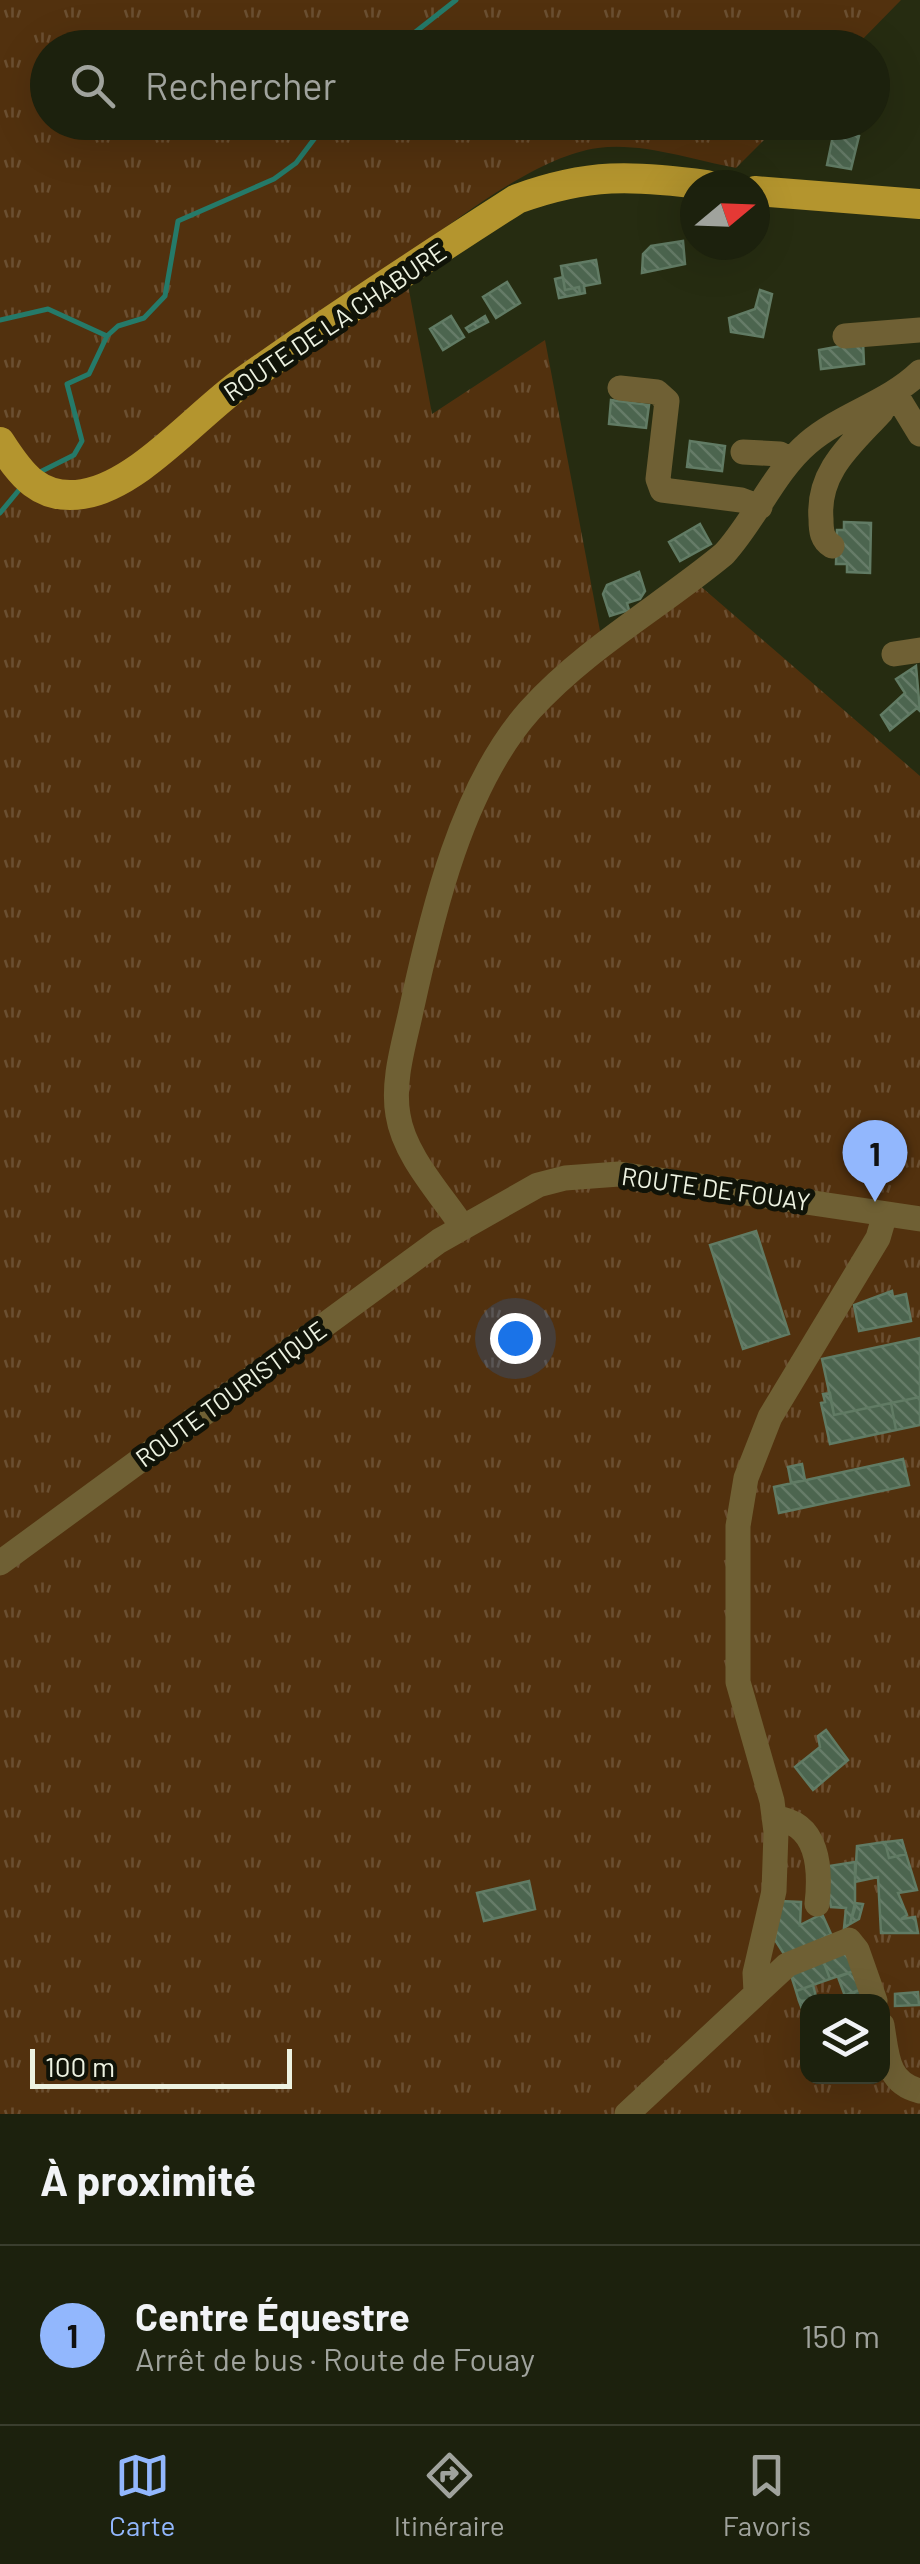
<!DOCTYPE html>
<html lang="fr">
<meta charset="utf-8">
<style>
body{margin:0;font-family:Barlow,sans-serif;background:#292e1b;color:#f1f3f6}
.controls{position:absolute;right:30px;bottom:30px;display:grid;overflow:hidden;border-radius:20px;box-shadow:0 10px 40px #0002}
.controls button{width:90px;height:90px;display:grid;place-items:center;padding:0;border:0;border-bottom:2px solid #3a3e2e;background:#1c210d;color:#f1f3f6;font:50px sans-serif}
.compass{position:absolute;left:680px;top:170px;width:90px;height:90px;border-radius:50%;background:#1c210d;box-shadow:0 10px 40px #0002;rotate:71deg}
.scale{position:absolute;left:30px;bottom:25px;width:262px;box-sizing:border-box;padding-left:10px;border:5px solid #edf2e1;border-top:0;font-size:28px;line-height:35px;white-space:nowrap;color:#edf2e1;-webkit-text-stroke:8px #101308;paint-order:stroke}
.you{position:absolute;left:515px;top:1338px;width:35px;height:35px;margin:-25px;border:8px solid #fff;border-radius:50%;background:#1a73e8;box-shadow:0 0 0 15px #1a73e833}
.badge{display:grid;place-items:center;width:65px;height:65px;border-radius:50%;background:#92b7fd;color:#111;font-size:32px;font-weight:700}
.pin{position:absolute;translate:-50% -82px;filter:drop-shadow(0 2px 5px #0008)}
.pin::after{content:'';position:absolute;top:52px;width:35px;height:30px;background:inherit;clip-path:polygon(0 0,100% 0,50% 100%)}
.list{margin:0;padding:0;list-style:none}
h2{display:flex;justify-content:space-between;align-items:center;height:130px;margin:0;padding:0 40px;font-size:42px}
h2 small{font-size:32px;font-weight:400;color:#a0a39d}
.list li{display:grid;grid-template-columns:65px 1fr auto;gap:30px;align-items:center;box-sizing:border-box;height:180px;padding:0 40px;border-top:2px solid #3a3e2e}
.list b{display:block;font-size:38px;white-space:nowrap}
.list p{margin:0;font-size:32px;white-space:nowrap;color:#a0a39d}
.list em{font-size:32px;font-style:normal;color:#a0a39d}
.icon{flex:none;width:55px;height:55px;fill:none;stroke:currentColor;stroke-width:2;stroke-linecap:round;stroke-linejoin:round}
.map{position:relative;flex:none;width:920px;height:2114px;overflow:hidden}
.search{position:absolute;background:#1c210d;box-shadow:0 10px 40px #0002;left:30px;right:30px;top:30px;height:110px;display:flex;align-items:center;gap:25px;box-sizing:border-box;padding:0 35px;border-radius:55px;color:#a0a39d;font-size:38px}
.sheet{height:310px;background:#1c210d}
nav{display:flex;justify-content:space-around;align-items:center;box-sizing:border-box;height:140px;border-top:2px solid #3a3e2e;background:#1c210d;font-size:28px;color:#a0a39d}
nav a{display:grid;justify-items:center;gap:5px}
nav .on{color:#92b7fd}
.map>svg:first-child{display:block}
.grass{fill:url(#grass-tufts);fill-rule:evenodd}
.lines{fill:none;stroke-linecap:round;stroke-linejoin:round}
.stream{stroke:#257a69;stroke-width:5}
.building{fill:url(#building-back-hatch);stroke:#617b64;stroke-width:2.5}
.minor{stroke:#6f6034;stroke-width:25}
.major{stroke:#b4952e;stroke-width:30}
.labels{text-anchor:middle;stroke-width:10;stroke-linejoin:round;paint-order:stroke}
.street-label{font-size:25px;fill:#edf2e1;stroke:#101308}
</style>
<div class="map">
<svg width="920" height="2114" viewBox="0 0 920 2114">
<defs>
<pattern id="grass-tufts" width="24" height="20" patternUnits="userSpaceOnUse" patternTransform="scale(2.5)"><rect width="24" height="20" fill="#52310e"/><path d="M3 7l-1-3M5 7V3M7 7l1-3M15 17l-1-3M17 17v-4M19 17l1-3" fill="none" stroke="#6b4f31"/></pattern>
<pattern id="building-back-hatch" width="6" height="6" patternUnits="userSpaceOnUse" patternTransform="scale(2.5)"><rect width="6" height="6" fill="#4c654f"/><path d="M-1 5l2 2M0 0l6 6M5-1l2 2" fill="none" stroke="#667c68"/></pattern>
</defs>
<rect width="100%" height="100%" fill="#262c11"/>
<!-- grass -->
<path class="grass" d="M0,0H901L855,47L48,48V122L781,123L736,168C693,160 642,142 598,148C536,156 454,222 403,258L432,414L545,340L604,652L698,584L920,776V2114H0ZM808,2001H882V2076H808Z"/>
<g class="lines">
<!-- stream -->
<path class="stream" d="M395,48L456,0
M0,320L48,309L107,336
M38,473L74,455L82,441L67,384L89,374L107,336L118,326L144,318L165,296L178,221L274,179L296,163L327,122
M0,513L19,490"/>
</g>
<!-- building -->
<path class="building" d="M834,131L859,136L851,169L827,165Z
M683,241L685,264L642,273L643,254L651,246Z
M596,260L600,283L584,286L585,293L580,294L579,287L565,290L561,266Z
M563,277L565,290L579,287L580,294L559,298L555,279Z
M507,282L520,303L496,318L483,297Z
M760,290L772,294L763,337L731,332L729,318L755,309Z
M451,316L464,337L443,350L430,329Z
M485,316L488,322L469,332L466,328Z
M863,342L864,364L821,369L819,350Z
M611,400L649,405L646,428L609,424Z
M690,441L725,446L722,471L687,467Z
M844,522L871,523L870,573L847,572V564H836L837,530H844Z
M700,524L711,544L680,561L669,542Z
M639,572L645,591L640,599L627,603L629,610L610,616L603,594L607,585Z
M916,666L920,711L917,708L890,730L881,715L905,693L896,679Z
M756,1231L789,1334L743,1349L710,1245Z
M892,1291L893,1297L906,1294L911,1321L859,1331L854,1305Z
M920,1338V1397L834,1415L822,1359Z
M830,1393L834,1415L891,1403L896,1430L830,1444L821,1403L825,1402L823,1394Z
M920,1397V1425L896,1430L891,1403Z
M903,1459L909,1485L779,1513L774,1487Z
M802,1464L805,1480L791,1483L788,1467Z
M826,1730L848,1760L813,1790L795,1767L820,1747L818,1736Z
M902,1840L906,1854L889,1858L885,1842Z
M885,1842L889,1858L906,1854L917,1890L898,1893L907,1915L901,1919L915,1917L918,1933H881L878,1877L855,1882L857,1846Z
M855,1862V1908L850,1924L844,1928L846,1908L831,1907L823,1867Z
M529,1881L535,1909L484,1921L477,1893Z
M779,1901L801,1902L800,1925L822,1914L831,1934L786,1957L775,1940Z
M855,1903L863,1904L859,1919L850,1924Z
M844,1947L854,1971L830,1979L821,1955Z
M821,1955L830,1979L796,1991L790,1972Z
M854,1971L862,1989L845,1996L838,1977Z
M813,1985L817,2000L799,2001L796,1991Z
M862,1989L867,2001H838L837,1998Z
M918,1992L919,2005L895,2006V1994Z
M817,2000L808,2001V2025L799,2001Z"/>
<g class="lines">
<!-- minor -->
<path class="minor" d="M845,336L920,330
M620,388L657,392L667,401L658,479L662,490L741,500L760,507
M895,393L920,434
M743,452L780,454L790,460
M832,546C822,540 821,531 821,519C817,471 852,444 882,411L879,401
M894,654L920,650
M462,1226C440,1193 404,1155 398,1115C392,1081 404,1044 411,1011C432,914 462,786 530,710C586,648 660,607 724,554C756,519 773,473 808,443C842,414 888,403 920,372
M0,1563L439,1241L538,1185L565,1178L619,1174L920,1219
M774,1818C819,1822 821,1869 817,1904
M756,1992L755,1973L774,1891L776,1832L772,1801L738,1682V1526L746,1478L770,1417L878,1238L885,1214
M882,2025C887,2054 886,2083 920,2091
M627,2114L787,1965L849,1940L857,1950L875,2001"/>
<!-- major -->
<path class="major" d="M755,191L920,204
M0,442C21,475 40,501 83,494C139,485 197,414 244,381C333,318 425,258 517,199C588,173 633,175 707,185"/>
</g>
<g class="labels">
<!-- street labels -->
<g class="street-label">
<text transform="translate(335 322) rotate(-34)" y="9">ROUTE DE LA CHABURE</text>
<text transform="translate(716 1189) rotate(8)" y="9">ROUTE DE FOUAY</text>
<text transform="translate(231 1394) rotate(-36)" y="9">ROUTE TOURISTIQUE</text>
</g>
</g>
</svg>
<div class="controls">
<button><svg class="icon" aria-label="layers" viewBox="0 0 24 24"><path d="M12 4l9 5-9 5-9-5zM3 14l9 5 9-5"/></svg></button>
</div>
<svg class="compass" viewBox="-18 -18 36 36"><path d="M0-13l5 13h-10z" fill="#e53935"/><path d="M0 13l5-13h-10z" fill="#a0a39d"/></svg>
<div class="scale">100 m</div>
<div class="you"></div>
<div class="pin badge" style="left:875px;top:1202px">1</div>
<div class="search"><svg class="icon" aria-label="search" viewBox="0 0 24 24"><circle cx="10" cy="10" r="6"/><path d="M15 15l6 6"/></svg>Rechercher</div>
</div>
<section class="sheet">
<h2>À proximité<small></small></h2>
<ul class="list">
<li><span class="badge">1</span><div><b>Centre Équestre</b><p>Arrêt de bus · Route de Fouay</p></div><em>150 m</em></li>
</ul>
</section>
<nav>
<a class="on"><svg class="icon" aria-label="map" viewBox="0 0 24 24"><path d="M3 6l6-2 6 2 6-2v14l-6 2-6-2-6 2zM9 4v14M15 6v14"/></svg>Carte</a>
<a><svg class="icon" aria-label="directions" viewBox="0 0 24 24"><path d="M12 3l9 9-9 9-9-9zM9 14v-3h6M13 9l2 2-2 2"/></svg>Itinéraire</a>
<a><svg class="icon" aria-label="saved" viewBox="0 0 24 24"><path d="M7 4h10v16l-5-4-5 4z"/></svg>Favoris</a>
</nav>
